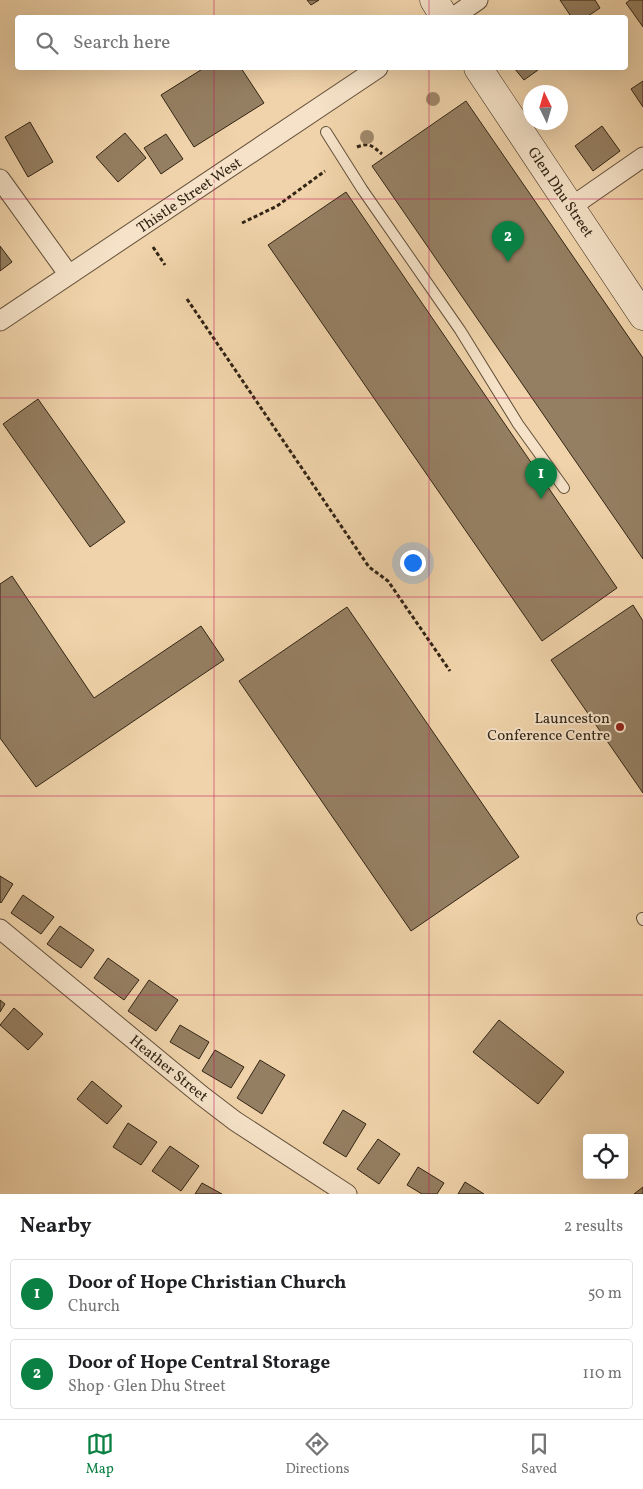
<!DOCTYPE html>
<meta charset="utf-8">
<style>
body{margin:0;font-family:Vollkorn,serif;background:#f6f6f6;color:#202124}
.controls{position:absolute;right:15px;bottom:15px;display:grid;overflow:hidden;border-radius:5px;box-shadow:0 5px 20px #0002}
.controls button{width:45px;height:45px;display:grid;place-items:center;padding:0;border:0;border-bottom:1px solid #e0e0e0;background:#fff;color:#202124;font:25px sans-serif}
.compass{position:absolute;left:523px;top:85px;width:45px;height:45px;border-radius:50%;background:#fff;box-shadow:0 5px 20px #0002;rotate:355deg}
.you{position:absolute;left:412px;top:562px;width:18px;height:18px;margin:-12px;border:4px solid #fff;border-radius:50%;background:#1a73e8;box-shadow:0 0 0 8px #1a73e833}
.badge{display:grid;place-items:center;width:32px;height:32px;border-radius:50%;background:#0b8043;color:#fff;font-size:16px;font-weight:700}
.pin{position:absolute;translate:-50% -41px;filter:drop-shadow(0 1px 2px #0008)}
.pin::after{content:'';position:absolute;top:26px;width:18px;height:15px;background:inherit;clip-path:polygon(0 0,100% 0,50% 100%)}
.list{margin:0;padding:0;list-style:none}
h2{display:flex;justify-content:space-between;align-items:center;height:65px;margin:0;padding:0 20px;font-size:21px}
h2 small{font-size:16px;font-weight:400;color:#757577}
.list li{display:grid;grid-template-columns:32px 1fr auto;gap:15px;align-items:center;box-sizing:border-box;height:70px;margin:0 10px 10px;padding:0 10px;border:1px solid #e0e0e0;border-radius:5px}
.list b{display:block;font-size:19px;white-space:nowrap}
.list p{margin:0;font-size:16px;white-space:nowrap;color:#757577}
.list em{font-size:16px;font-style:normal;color:#757577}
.icon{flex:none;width:28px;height:28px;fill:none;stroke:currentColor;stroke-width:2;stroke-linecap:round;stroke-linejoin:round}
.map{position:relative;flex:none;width:643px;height:1194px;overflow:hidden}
.search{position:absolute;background:#fff;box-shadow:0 5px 20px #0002;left:15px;right:15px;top:15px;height:55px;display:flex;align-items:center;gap:12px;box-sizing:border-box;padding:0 18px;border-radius:5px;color:#757577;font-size:19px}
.sheet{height:225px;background:#fff}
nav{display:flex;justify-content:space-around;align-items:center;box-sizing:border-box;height:70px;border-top:1px solid #e0e0e0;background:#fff;font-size:14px;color:#757577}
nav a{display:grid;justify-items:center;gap:2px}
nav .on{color:#0b8043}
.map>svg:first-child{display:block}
.building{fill:#957f62;stroke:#322515}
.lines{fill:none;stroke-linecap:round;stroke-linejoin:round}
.lane-casing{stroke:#62503a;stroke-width:12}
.street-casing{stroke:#62503a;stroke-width:21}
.secondary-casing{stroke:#322515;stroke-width:29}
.path{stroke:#322515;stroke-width:3;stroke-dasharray:4 2.5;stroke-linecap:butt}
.lane{stroke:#f5e2c8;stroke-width:10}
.street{stroke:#f5e2c8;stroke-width:19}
.secondary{stroke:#f5e2c8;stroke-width:28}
.tree{fill:#9e8769}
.grid{fill:none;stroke:#c2185b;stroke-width:1;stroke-opacity:0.55}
.poi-dot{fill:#8f2418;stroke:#f5e2c8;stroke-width:2}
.labels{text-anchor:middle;stroke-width:4;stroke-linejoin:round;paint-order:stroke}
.street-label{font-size:15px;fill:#322515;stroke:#f5e2c8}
.poi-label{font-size:15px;fill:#322515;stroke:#f5e2c8;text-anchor:end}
</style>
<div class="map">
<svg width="643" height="1194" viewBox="0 0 643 1194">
<rect width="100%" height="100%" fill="#f0d3aa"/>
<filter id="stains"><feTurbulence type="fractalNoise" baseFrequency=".004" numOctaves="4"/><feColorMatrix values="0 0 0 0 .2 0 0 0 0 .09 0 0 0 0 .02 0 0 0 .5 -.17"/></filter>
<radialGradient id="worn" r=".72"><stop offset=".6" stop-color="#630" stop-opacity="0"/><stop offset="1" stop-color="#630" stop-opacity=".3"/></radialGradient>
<!-- building -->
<path class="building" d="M307,0H319L311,5Z
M560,0H595L600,8L585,18H572Z
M630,0H643V27L626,3Z
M204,68H241L264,103L194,147L161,95Z
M514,68H537L538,70L524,80Z
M643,81V107L631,89Z
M466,101L643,358V559L372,166Z
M30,122L53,162L28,177L5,137Z
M602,126L620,151L593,171L575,146Z
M125,133L146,158L118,182L96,157Z
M166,134L183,159L161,174L144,148Z
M346,192L617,588L542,641L268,245Z
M0,246L12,262L0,271Z
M38,399L125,522L90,547L3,424Z
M12,576L94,698L201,626L224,660L36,787L0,738V584Z
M633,605L643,621V793L551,660Z
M347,607L519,857L411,931L239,681Z
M0,876L13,884L1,903L0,902Z
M23,895L54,917L41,934L11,913Z
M60,926L94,950L81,968L47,944Z
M108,958L139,980L124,1000L94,978Z
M149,980L178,1000L156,1031L128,1011Z
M0,1000L5,1004L0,1012Z
M14,1008L43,1034L28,1050L0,1025Z
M499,1020L564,1072L538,1104L473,1052Z
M180,1025L209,1042L199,1059L170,1042Z
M215,1050L244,1067L231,1088L202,1071Z
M260,1060L285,1075L262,1114L237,1098Z
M92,1081L122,1106L107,1124L77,1099Z
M343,1110L366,1124L346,1157L323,1143Z
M128,1123L157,1142L141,1165L113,1147Z
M378,1139L400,1154L379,1184L357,1169Z
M170,1146L199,1166L181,1191L152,1171Z
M418,1167L444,1183L437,1194H422L407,1185Z
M465,1182L484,1194H458Z
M202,1183L222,1194H195Z
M643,1187V1194H634Z"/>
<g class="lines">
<!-- lane casing -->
<g class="lane-casing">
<path id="lane" d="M326,132L362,189L460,330L518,424L564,488
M642,918L643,920"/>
</g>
<!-- street casing -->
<g class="street-casing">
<path id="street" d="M452,18L478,0
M0,179L69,275
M571,207L643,157
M0,321L378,68
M0,929L201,1095L235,1121L347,1194"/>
</g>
<!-- secondary casing -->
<g class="secondary-casing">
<path id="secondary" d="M434,0L445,18
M478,68L643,316"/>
</g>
<!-- path -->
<path class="path" d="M357,147C370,142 372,146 382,154
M242,223L277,206L325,171
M153,247L165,265
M187,299L369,567L388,581L450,671"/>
<!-- lane -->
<use href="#lane" class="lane"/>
<!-- street -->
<use href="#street" class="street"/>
<!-- secondary -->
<use href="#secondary" class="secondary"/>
</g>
<!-- trees -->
<g class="tree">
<circle cx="433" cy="99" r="7"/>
<circle cx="367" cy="137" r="7"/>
</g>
<!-- grid -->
<path class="grid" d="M214,0V18M429,0V18M214,68V1194M429,68V1194M0,199H643M0,398H643M0,597H643M0,796H643M0,995H643"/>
<!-- markers -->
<circle class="poi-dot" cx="620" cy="727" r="5"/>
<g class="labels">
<!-- street labels -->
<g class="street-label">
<text transform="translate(561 192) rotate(56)" y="5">Glen Dhu Street</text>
<text transform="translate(189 195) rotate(-34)" y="5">Thistle Street West</text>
<text transform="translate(169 1068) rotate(39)" y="5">Heather Street</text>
</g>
<!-- poi labels -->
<g class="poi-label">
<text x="610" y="723">Launceston<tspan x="610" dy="17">Conference Centre</tspan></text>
</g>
</g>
<rect width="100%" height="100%" filter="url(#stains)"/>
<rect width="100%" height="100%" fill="url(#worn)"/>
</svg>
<div class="controls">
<button><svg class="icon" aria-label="locate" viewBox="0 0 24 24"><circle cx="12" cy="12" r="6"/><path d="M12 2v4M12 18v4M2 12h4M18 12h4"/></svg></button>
</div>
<svg class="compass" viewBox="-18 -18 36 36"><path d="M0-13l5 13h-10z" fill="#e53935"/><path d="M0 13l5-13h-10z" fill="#757577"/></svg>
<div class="you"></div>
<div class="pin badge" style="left:541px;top:499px">1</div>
<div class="pin badge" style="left:508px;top:262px">2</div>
<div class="search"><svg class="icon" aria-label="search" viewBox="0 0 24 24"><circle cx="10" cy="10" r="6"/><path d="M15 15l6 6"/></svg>Search here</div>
</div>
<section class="sheet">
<h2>Nearby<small>2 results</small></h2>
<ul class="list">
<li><span class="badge">1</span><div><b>Door of Hope Christian Church</b><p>Church</p></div><em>50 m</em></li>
<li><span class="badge">2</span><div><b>Door of Hope Central Storage</b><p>Shop · Glen Dhu Street</p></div><em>110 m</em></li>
</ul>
</section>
<nav>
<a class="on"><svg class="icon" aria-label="map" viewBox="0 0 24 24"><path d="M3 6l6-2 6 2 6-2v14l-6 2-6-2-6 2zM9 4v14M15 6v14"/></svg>Map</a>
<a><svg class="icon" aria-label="directions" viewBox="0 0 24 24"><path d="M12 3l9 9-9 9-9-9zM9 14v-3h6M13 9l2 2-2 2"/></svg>Directions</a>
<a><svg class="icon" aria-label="saved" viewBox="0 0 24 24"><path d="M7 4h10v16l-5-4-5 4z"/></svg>Saved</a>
</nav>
